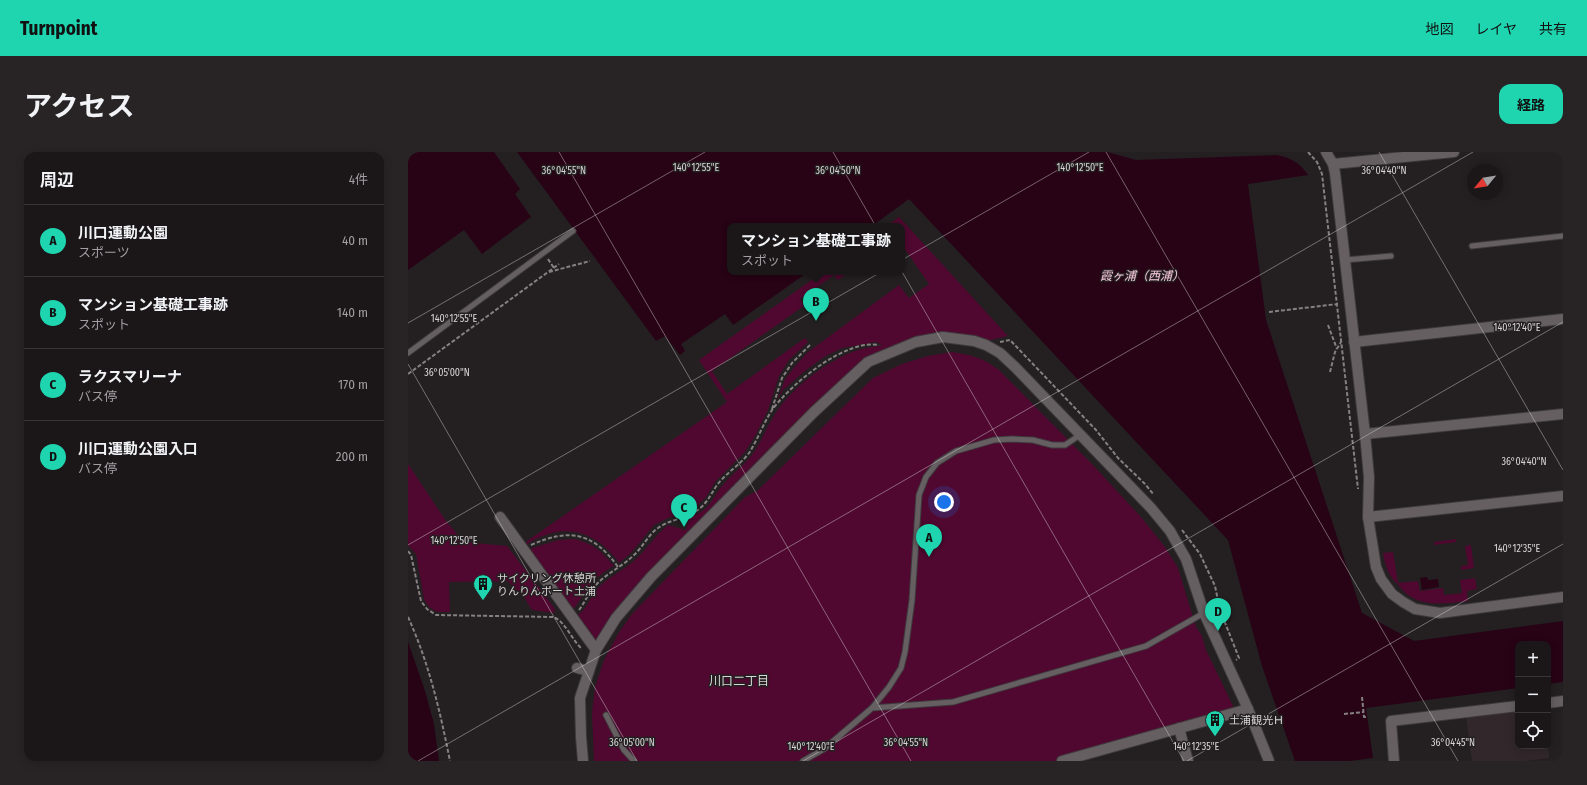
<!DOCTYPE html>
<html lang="ja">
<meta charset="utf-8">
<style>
body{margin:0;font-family:"Fira Sans Condensed","Noto Sans JP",sans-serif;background:#282426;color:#f1f3f6}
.controls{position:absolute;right:12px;bottom:12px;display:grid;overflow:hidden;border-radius:8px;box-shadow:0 2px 10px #0003}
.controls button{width:36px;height:36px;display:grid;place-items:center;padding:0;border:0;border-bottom:1px solid #393638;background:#1b1719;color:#f1f3f6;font:20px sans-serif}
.compass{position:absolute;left:1059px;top:12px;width:36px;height:36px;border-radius:50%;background:#1b1719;box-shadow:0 2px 10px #0003;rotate:240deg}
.you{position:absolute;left:536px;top:350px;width:14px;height:14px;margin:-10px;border:3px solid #fff;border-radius:50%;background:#1a73e8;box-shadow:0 0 0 6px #1a73e833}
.badge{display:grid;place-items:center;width:26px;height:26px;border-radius:50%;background:#1fd5b0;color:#111;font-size:13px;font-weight:700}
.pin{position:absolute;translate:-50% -33px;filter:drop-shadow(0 1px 2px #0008)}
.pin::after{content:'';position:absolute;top:21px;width:14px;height:12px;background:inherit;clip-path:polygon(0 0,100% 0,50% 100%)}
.popup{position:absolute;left:319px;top:71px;width:178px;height:52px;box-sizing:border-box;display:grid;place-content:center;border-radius:8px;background:#1b1719;filter:drop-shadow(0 1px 3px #0005);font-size:13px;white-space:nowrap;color:#a09fa2}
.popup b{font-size:15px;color:#f1f3f6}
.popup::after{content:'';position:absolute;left:50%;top:100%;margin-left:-8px;border:8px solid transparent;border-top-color:#1b1719}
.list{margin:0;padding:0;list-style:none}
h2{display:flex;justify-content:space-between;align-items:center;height:52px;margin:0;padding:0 16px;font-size:17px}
h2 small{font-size:13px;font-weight:400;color:#a09fa2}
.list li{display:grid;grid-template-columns:26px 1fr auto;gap:12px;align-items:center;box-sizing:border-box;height:72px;padding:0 16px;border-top:1px solid #393638}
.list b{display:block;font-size:15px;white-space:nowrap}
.list p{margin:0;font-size:13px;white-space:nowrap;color:#a09fa2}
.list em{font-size:13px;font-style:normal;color:#a09fa2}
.icon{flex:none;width:22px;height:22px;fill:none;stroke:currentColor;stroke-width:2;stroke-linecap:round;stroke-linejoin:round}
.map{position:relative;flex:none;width:1155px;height:609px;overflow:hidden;border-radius:12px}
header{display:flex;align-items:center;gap:24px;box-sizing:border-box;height:56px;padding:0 20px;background:#1fd5b0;color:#111}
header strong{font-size:19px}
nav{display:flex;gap:22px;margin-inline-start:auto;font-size:14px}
.intro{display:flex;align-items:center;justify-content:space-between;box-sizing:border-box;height:96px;padding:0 24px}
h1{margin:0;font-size:28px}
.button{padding:10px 18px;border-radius:12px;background:#1fd5b0;color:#111;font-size:14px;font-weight:700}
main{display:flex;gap:24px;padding:0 24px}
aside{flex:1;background:#1b1719;border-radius:12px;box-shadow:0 2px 10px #0003}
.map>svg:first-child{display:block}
.built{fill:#32282b}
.green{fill:#510830}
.water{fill:#280215}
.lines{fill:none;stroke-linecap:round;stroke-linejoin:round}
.service-casing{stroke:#3e3a3c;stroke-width:7}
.minor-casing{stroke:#3e3a3c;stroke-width:12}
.tertiary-casing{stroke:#3e3a3c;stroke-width:12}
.path{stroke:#858183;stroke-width:2;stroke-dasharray:4 2;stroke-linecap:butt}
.service{stroke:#665f62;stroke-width:5}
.minor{stroke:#665f62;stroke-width:10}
.tertiary{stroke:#665f62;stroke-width:10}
.ticks{fill:none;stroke:#d8d5d6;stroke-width:1;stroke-opacity:0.45}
.labels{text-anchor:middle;stroke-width:3;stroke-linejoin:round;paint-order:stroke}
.poi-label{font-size:11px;fill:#d8d5d6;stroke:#241f21;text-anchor:start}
.water-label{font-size:12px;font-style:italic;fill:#facbdd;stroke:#241f21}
.neighbourhood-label{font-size:12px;fill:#d8d5d6;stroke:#241f21}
.ticks-label{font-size:10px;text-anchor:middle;fill:#d8d5d6;stroke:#241f21;stroke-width:3;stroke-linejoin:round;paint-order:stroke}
</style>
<header>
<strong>Turnpoint</strong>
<nav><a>地図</a><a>レイヤ</a><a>共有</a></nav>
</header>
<div class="intro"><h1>アクセス</h1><a class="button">経路</a></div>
<main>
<aside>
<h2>周辺<small>4件</small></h2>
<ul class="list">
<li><span class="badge">A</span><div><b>川口運動公園</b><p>スポーツ</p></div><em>40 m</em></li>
<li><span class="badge">B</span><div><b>マンション基礎工事跡</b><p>スポット</p></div><em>140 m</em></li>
<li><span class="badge">C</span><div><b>ラクスマリーナ</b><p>バス停</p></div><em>170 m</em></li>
<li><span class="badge">D</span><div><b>川口運動公園入口</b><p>バス停</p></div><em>200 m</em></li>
</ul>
</aside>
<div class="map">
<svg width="1155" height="609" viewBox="0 0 1155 609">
<rect width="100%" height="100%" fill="#241f21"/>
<!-- built -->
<path class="built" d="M1110,557V594L1140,593L1141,606L1117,609H1064L1058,564Z"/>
<!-- green -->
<path class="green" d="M491,65L600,184L578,189L567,185L480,197L325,338L187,493L166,465C178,460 181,447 189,437C200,425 216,418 228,407C240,396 247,383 260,373L278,378L281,365C302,358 301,351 313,335C322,324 334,315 343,304C353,291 358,276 367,262C384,235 422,206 453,197C460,195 467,195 474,193L468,190L434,196L416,205L397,219L375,238L369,249L377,227L388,213L400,200L491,133L501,146L521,132L494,93V74H479Z
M415,120H441L430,128L426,123L392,147L397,153L304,219L319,242L397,186L400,190L381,208L371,224L360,258L347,284L337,300L307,330L298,345L288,355L276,361L260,366L246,373L223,401L211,411C194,386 166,371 135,384C129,386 122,390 116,394L119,389L319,250L291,208Z
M544,200C564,203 575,206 591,218L684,312L733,365L757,395L770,416L788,475L794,484L798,498L826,556L656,604L647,609H186L184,561L187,535L196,508L210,482L223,463L337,345L349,339L465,226L494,212L520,204Z
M0,312L38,369L56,390L99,394L144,453L147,457L146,461L124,458L114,442L107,437L100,429L41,430L42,460H29L21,455L16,447L8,402L0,393Z
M166,387C185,391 194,400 206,414C195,420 185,428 178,439C172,447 169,453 163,460L118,398L150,388Z
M1048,387V390L1026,393V390Z
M1063,393L1066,416L1053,418V414L1060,413L1057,394Z
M985,400L990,431H988C980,422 977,413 975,401Z
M1067,426L1069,437L1059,439L1060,449C1034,452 1006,457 989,431L1010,429L1012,439L1035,436L1036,443L1054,441L1052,428Z"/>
<!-- water -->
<path class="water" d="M0,0H86L112,37L107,42L123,65L74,102L56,78L0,118Z
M109,0H699L728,8L868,3C882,5 892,11 900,23L840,32L858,168L954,461L1006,489L1155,469V530L1140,532V492H1110V536L958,556L965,606L941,609H887L854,514L820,388L501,47L464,74H322V120H400L325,173L317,162L273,192L277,199L272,203L257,184L248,189Z
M1019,425L1020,428L1030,427L1031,435L1014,438L1012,426Z
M0,490L17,539L26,572L31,609H0Z"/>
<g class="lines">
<!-- service casing -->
<g class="service-casing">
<path id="service" d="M1064,94L1155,84
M937,108L983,104
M0,201L165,79
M464,556L481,535L493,516L497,500L504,448L511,343L518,325L529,311L548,299L586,288L604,287L625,288L644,293H657L672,283
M198,563L216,598L226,609
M395,609L416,597L464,556L545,550L738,494L796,461"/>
</g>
<!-- minor casing -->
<g class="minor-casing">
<path id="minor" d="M925,12L1046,0
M946,190L1155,167
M957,282L1155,262
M92,365L188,498
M960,365L1155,344
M169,516L180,519
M1140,551L1155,549
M771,576L780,609
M654,609L840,557
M986,609L983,569L1110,554"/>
</g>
<!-- tertiary casing -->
<g class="tertiary-casing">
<path id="tertiary" d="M918,0L925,12L927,21L957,282L961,325L960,365L965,396L968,415L973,427L984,442L995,450L1007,457L1032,461L1155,445
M175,609L173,585L172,546L188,498L208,466L243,425L406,260L460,210L508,190L535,185L566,189L578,193L592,201L607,215L743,356L762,379L778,407L796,461L840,557L861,609"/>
</g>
<!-- path -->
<path class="path" d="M900,0L909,10L914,22L950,337
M140,107L146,116
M141,120L182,109
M861,160L930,152
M920,173L929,197
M592,190L602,188L688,278L710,306L737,332L746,343
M922,220L927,200L933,190
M0,222L151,112
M364,257L374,226L384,211L402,193
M774,378L792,402L807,434L812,458L831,506L828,508
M123,393C161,376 185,380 210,415
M0,399L3,403L13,449L19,457L28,463L146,465C158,471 164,488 174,497
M171,458C177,450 181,440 188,433C199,421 215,414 226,403C235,395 240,383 250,376C262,367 279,367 291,357C299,351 303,342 309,333C318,321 332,313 341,301C350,287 355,272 364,258C383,232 437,187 471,193
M0,465C21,511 32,559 42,609
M954,545L956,565H959
M936,562L956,560"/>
<!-- service -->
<use href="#service" class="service"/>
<!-- minor -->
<use href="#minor" class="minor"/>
<!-- tertiary -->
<use href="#tertiary" class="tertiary"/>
</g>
<!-- ticks -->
<path class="ticks" d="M151,0L503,609M425,0L776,609M698,0L1050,609M971,0L1155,318M0,171L297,0M0,212L229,609M0,393L681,0M10,609L1065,0M395,609L1155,170M779,609L1155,392"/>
<!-- icons -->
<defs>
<g id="building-pin" transform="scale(1)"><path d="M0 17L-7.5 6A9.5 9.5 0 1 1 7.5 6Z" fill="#1fd5b0" stroke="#241f21"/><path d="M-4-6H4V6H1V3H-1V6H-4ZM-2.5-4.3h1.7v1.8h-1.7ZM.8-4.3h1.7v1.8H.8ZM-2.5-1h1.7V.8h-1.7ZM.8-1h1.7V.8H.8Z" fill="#111"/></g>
</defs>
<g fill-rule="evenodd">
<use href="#building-pin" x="75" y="432"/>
<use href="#building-pin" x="807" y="568"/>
</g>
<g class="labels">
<!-- poi labels -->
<g class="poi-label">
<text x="89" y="430">サイクリング休憩所<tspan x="89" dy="13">りんりんポート土浦</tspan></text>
<text x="821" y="572">土浦観光Ｈ</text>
</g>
<!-- water labels -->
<g class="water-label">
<text x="734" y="128">霞ヶ浦（西浦）</text>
</g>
<!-- neighbourhood labels -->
<g class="neighbourhood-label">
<text x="331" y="533">川口二丁目</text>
</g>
</g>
<g class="ticks-label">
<text x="288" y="19">140°12'55"E</text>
<text x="672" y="19">140°12'50"E</text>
<text x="156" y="22">36°04'55"N</text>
<text x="430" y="22">36°04'50"N</text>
<text x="976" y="22">36°04'40"N</text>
<text x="46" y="170">140°12'55"E</text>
<text x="1109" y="179">140°12'40"E</text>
<text x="39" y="224">36°05'00"N</text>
<text x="1116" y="313">36°04'40"N</text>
<text x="46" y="392">140°12'50"E</text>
<text x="1109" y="400">140°12'35"E</text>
<text x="224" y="594">36°05'00"N</text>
<text x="498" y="594">36°04'55"N</text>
<text x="1045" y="594">36°04'45"N</text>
<text x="403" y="598">140°12'40"E</text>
<text x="788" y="598">140°12'35"E</text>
</g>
</svg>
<div class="controls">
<button>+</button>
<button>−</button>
<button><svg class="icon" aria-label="locate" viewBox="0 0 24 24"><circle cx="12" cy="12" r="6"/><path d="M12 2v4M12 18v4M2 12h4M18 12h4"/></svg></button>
</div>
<svg class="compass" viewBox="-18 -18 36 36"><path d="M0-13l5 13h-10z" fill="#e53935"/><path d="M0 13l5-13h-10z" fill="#a09fa2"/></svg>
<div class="you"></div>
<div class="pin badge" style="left:521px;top:405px">A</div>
<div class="pin badge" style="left:408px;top:169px">B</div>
<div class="popup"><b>マンション基礎工事跡</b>スポット</div>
<div class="pin badge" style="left:276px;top:375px">C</div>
<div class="pin badge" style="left:810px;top:479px">D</div>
</div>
</main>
